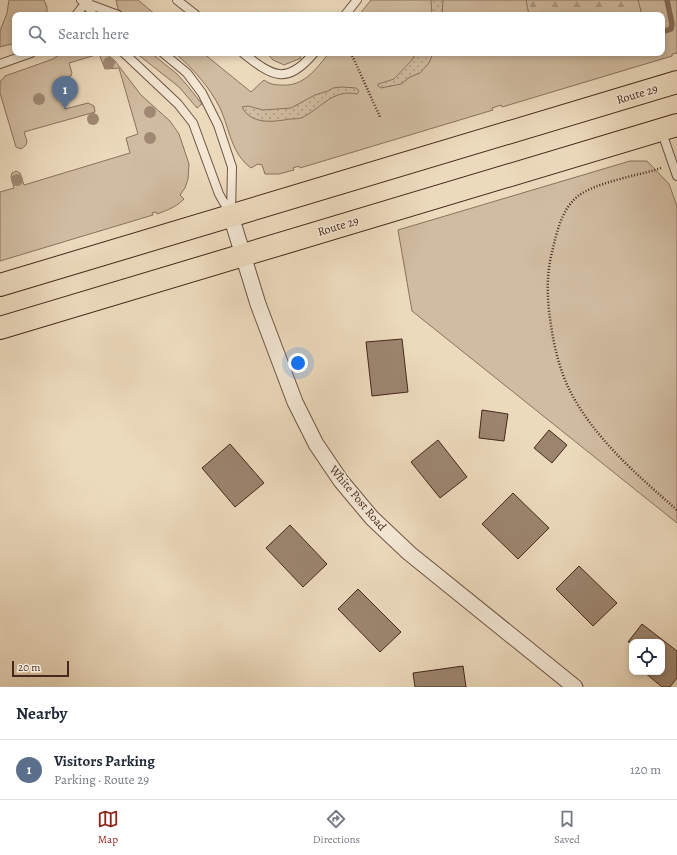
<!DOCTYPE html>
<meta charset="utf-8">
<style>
body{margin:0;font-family:Alegreya,serif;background:#f6f6f7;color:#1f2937}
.controls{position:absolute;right:12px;bottom:12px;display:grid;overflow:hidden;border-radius:8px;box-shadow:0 2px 6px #0003}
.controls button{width:36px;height:36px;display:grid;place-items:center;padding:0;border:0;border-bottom:1px solid #e0e1e3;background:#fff;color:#1f2937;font:20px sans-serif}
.scale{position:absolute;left:12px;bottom:10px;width:57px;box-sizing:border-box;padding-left:4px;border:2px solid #45281b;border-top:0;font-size:11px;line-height:14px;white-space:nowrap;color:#45281b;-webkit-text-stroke:3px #f3e7d4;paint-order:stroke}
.you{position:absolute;left:298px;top:363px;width:14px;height:14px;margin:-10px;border:3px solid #fff;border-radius:50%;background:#1a73e8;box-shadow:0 0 0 6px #1a73e833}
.badge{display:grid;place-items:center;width:26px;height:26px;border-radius:50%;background:#8f2418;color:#fff;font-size:13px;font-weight:700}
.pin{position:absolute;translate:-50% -33px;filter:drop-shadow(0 1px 2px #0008)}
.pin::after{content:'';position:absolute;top:21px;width:14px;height:12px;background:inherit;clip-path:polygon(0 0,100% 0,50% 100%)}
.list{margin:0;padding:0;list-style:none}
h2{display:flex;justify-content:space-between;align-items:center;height:52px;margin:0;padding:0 16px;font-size:17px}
h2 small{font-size:13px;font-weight:400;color:#747a83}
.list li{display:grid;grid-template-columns:26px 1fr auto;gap:12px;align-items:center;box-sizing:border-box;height:60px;padding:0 16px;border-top:1px solid #e0e1e3}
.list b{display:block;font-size:15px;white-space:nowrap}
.list p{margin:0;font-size:13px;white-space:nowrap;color:#747a83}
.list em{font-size:13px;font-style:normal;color:#747a83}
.icon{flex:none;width:22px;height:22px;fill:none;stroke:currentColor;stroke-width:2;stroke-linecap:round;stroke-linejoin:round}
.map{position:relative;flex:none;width:677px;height:687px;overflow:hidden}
.search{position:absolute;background:#fff;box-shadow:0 2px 6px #0003;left:12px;right:12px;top:12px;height:44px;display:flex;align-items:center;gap:10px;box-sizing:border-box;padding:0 14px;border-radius:8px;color:#747a83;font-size:15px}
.sheet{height:112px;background:#fff}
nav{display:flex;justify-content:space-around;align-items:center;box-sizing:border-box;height:56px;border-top:1px solid #e0e1e3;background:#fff;font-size:11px;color:#747a83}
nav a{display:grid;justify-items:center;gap:2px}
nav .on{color:#8f2418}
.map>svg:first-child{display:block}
.grass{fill:#d0bca1;stroke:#8a725e}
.forest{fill:url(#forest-firs);stroke:#8a725e}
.garden{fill:url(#garden-dots);stroke:#8a725e}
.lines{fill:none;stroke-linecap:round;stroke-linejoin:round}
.stream{stroke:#876e5b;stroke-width:5.5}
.building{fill:#9c856f;stroke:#45281b}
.service-casing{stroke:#6f5444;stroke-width:10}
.minor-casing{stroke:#6f5444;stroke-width:17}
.primary-casing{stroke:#45281b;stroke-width:24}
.path{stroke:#45281b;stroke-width:2.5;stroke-dasharray:1 2;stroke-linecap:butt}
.service{stroke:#f3e7d4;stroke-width:8}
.minor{stroke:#f3e7d4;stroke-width:15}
.primary{stroke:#ecdabd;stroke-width:22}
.tree{fill:#a08973}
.labels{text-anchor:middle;stroke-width:3;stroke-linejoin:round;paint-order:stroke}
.street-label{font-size:12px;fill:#45281b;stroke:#f3e7d4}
</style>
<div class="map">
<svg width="677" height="687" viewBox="0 0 677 687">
<defs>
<pattern id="forest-firs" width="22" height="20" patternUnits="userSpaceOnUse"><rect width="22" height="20" fill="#d0bca1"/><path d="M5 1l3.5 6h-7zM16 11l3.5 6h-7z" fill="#ab9982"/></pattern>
<pattern id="garden-dots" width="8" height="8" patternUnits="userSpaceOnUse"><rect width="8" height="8" fill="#d0bca1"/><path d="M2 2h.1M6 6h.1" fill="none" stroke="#ab9982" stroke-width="1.8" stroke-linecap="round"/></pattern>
</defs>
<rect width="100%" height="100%" fill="#ecdabd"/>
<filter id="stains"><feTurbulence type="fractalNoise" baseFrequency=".005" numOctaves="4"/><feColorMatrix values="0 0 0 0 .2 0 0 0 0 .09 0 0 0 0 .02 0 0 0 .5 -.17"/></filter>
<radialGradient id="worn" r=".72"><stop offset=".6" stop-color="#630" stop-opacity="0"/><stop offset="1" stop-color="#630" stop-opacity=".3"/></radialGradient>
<!-- grass -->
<path class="grass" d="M9,0H44L47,7V15H15V43L0,47V31L7,13Z
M116,0H138L156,15H125L118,9Z
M371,0H677V53L672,54V56L502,107L501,105L492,108L493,110L300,168L299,166L293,168L294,170L279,174H265L262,165L258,164L251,168C231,153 230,130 220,108C209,86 193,69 175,53H203L251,92L264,80C269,84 275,85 281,85C304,87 316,69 329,53H662V15H359Z
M61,53H105L115,61L141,95L170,121L179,134L189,164L188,179L185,188L180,195L184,199C176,207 168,210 157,214L156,212L152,213L153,215L0,261V192L14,188L11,177L12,173L16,171L20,173L24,185L130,153L126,138L138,134L119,68L105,69L99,54L69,63L72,73L71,76L57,81L65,109L88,103L94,106L95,112L24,132L27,141L26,145L21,149L16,147L0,93V82L5,76L53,59Z
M136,53H151L177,74L186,84L202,104L197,108L179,87Z
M267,53H298L301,58L284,65L273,60Z
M630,161H647L669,184L677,206V523L412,311L398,230Z"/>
<!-- forest -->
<path class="forest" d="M526,0H638L642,15H529Z"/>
<!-- garden -->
<path class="garden" d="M431,0H443L442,15H432Z
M416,53H433L429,63L420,73L410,77L401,84L381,88L378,86V84L394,79L412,60Z
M342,87L356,88L359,91L357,94C334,89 323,106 305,116C301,119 295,119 290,119C273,122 251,125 242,107L248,106L263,110L291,108L315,95L328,91L333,88Z"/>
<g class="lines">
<!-- stream -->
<path class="stream" d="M662,32L671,29L672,24L667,0"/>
</g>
<!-- building -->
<path class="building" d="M402,339L408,392L372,396L366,342Z
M482,410L508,414L504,441L479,438Z
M549,430L567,445L552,463L534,448Z
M438,440L467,477L440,498L411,462Z
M230,444L264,483L235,507L202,468Z
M513,493L549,528L518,559L482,524Z
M290,525L327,564L303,587L266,548Z
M579,566L617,603L593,626L556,589Z
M358,589L401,632L380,652L338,609Z
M642,624L677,651V678L670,687H662L644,672H662V642H628Z
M463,666L466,687H415L413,673Z"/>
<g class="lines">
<!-- service casing -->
<g class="service-casing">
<path id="service" d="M81,0L86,3L118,15
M177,0L196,15
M86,3L93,15
M76,15L88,0
M345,15L357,0
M124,53L178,104L193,123L219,194L231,215
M163,53L187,73L202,93L218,125L232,167L231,215
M243,53C272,76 286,86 314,53
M0,64L31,53
M661,130L677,176"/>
</g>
<!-- minor casing -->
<g class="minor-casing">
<path id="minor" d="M231,216L258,304L295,402L316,444L341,481L372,518L409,553L575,687"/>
</g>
<!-- primary casing -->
<g class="primary-casing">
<path id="primary" d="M0,285L677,82
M0,328L677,125"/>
</g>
<!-- path -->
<path class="path" d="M351,53L380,117
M661,168L655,170C634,176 595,183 578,196C561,210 557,232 552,252C546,276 547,301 551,325C554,347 560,371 570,391C595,439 637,475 677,510"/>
<!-- service -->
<use href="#service" class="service"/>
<!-- minor -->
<use href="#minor" class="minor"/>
<!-- primary -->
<use href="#primary" class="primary"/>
</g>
<!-- trees -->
<g class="tree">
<circle cx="109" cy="63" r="6"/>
<circle cx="39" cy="99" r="6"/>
<circle cx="150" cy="112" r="6"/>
<circle cx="93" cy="119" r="6"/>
<circle cx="150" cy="138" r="6"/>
<circle cx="17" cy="180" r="6"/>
</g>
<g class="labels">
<!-- street labels -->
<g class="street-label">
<text transform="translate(637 94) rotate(-17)" y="4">Route 29</text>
<text transform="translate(338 226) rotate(-17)" y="4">Route 29</text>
<text transform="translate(358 498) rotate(50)" y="4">White Post Road</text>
</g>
</g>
<rect width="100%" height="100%" filter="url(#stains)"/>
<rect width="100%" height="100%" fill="url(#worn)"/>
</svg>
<div class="controls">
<button><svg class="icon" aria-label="locate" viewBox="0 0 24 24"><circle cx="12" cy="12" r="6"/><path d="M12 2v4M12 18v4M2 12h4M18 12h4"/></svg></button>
</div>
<div class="scale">20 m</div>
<div class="you"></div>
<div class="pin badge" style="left:65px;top:109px;background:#5c6f8a">1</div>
<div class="search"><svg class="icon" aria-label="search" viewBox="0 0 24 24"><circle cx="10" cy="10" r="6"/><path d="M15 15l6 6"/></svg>Search here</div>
</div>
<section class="sheet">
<h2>Nearby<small></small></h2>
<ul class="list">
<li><span class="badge" style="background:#5c6f8a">1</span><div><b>Visitors Parking</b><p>Parking · Route 29</p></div><em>120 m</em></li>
</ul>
</section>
<nav>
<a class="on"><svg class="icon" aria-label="map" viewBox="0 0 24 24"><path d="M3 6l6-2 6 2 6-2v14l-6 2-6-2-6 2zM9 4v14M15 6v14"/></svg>Map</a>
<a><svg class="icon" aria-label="directions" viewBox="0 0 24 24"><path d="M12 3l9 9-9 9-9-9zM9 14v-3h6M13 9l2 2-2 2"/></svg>Directions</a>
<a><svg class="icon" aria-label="saved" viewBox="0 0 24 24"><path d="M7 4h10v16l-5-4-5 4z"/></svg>Saved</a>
</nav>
